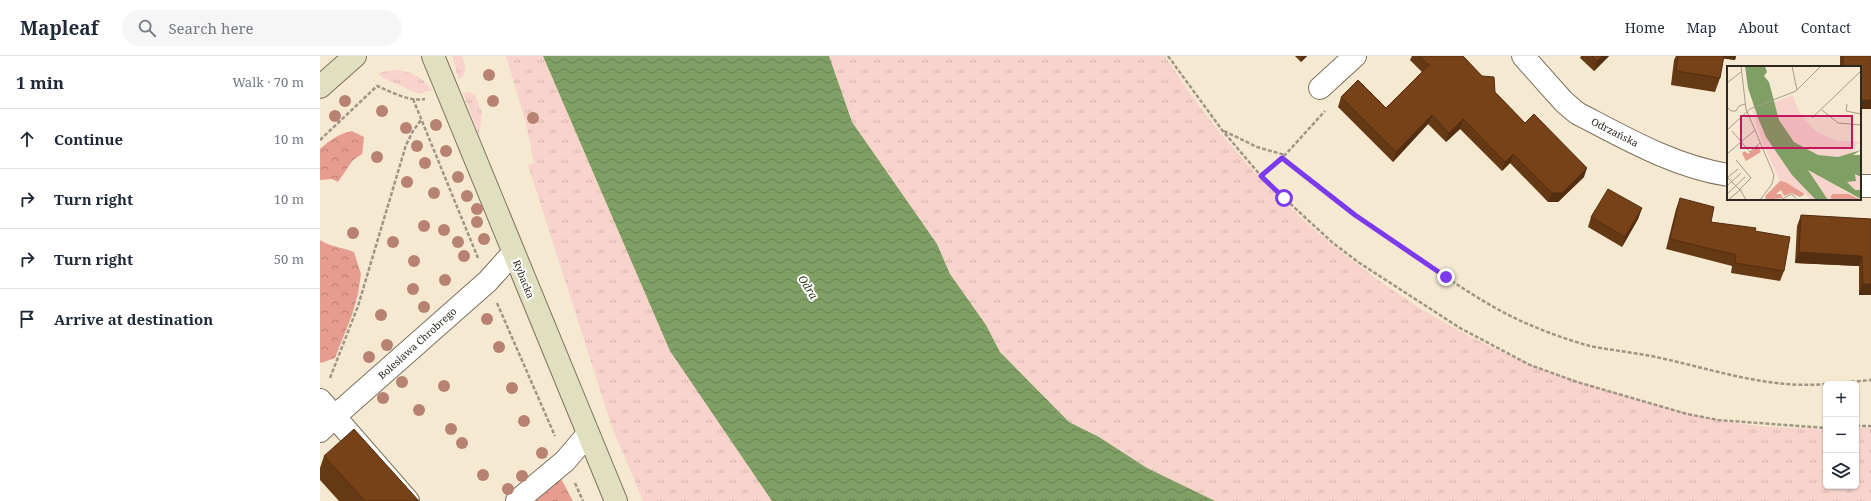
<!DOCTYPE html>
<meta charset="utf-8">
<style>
body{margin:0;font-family:"Noto Serif",serif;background:#f6f6f7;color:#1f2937}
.controls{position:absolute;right:12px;bottom:12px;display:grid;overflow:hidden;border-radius:6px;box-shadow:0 1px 3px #0004}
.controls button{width:36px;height:36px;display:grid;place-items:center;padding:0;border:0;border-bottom:1px solid #e0e1e3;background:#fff;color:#1f2937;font:20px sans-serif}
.stop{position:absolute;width:12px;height:12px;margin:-9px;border:3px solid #7c3aed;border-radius:50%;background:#fff}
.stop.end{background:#7c3aed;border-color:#fff;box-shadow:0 1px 4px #0008}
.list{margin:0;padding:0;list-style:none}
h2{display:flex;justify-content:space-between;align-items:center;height:52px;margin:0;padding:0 16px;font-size:17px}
h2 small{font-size:13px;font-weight:400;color:#747a83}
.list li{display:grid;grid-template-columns:26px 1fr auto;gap:12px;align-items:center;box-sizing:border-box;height:60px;padding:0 16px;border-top:1px solid #e0e1e3}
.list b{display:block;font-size:15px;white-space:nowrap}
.list em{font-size:13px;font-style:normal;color:#747a83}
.icon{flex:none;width:22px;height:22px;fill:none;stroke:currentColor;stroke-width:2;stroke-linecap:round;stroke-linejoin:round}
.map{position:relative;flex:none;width:1551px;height:445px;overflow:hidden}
header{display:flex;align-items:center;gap:24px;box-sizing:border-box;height:56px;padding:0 20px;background:#fff;border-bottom:1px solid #e0e1e3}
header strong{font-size:19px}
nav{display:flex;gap:22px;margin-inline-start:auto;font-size:14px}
.search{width:280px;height:36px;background:#f6f6f7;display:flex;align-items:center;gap:10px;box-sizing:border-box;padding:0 14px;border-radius:22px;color:#747a83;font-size:15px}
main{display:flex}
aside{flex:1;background:#fff}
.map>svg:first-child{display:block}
.grass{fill:url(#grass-tufts)}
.forest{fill:url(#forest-crowns)}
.water{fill:url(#water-waves)}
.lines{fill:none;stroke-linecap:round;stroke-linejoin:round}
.street-casing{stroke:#7d715d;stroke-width:24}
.secondary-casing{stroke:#7d715d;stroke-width:24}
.path{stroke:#a09685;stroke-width:2.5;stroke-dasharray:4 2;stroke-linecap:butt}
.street{stroke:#fff;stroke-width:22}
.secondary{stroke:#e0dfbf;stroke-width:22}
.tree{fill:#b78271}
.wall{fill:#663915}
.shaded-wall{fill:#532e11}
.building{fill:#774218;stroke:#532e11}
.route{stroke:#7c3aed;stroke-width:5}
.labels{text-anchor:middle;stroke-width:4;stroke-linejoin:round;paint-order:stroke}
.street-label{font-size:10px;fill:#2e2920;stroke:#fff}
.water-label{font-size:11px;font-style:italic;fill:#24390d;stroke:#fff}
.inset-road{fill:none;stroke:#a69c8b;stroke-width:1}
.view{fill:#c2185b;fill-opacity:0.15;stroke:#c2185b;stroke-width:2}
.inset-edge{fill:none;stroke:#2e2920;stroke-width:2}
</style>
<header>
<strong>Mapleaf</strong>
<div class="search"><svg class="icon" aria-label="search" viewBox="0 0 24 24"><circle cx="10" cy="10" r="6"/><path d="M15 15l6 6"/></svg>Search here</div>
<nav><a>Home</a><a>Map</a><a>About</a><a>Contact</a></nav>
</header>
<main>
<aside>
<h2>1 min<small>Walk · 70 m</small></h2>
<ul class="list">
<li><svg class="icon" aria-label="ahead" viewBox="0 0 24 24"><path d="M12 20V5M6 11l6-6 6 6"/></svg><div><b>Continue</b></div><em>10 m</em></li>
<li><svg class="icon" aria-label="right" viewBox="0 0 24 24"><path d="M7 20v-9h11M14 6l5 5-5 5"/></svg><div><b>Turn right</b></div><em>10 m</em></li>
<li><svg class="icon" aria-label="right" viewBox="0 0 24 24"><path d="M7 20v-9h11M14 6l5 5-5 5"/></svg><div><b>Turn right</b></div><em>50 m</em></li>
<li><svg class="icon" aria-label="arrive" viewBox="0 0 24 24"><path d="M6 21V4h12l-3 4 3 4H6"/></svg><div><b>Arrive at destination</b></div></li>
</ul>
</aside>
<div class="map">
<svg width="1551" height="445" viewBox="0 0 1551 445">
<defs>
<pattern id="grass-tufts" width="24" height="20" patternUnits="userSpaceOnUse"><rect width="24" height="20" fill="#f8d3cb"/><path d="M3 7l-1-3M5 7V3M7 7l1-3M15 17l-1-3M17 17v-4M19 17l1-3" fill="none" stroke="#d5b5ae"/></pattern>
<pattern id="forest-crowns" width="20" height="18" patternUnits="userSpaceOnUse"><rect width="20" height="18" fill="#e69d8f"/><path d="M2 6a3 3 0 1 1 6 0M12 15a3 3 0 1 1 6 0" fill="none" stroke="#bb8074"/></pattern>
<pattern id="water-waves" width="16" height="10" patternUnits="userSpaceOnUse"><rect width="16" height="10" fill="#7f9f64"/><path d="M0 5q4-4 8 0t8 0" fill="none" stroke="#688252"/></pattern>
</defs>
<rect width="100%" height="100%" fill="#f6e9d2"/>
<!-- grass -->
<path class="grass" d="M132,0H142C146,11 148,16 139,24Z
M186,0H223L350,295L452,445H323L292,371L208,109L214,107L206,67Z
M509,0H845C922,122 1039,227 1169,290C1213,311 1260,326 1307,340C1342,350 1376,360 1411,366C1442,372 1475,372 1506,373V430H1536V372L1551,371V445H895L827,412L779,381L749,366L680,296L666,269L630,218L617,188L532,66Z
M74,14C91,15 101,20 112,34L99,38L63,22L58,17Z
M148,36L155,39L162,57L159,79L143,37Z"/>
<!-- forest -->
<path class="forest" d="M32,75L44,81L42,98L33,104L18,126L12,123L0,124V93C10,84 18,78 32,75Z
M0,184C8,190 24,192 34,196L41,218L38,238L32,259L15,302L1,307L0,306Z
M239,419L253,445H211Z"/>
<!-- water -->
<path class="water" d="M223,0H509L532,66L617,188L630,218L666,269L680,296L749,366L779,381L827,412L895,445H452L350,295Z"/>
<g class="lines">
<!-- street casing -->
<g class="street-casing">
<path id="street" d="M1203,0L1244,46L1257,57C1305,82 1353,110 1408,119
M1000,32L1035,0
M1540,130H1551
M0,344L88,445
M0,375L14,361L168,225L193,197
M197,445L245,405L268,378"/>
</g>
<!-- secondary casing -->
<g class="secondary-casing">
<path id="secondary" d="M113,0L296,445
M0,31L35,0"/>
</g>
<!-- path -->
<path class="path" d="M848,0L902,74L941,120L964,142L1013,187L1038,206L1140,272L1210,309L1257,326L1367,358L1398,364L1506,372
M93,43L158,202
M904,75L937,91L965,99
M0,84L57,30C72,36 89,46 105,43
M962,101C1007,139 1054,173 1103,206C1138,229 1172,253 1210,269C1229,277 1251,285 1270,290C1295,295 1320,297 1345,303C1398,315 1451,333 1506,328
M941,120L965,99L1005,55
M177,247L235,380
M10,322L38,250L86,89L93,75L101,64
M1507,328L1551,324
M1536,370H1551
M255,427L263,445"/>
<!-- street -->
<use href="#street" class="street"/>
<!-- secondary -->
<use href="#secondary" class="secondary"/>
</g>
<!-- trees -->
<g class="tree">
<circle cx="169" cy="19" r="6"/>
<circle cx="25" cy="45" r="6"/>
<circle cx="173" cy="45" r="6"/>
<circle cx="62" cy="55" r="6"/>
<circle cx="15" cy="60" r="6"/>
<circle cx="213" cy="62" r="6"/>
<circle cx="116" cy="69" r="6"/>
<circle cx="86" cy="72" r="6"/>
<circle cx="97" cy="90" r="6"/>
<circle cx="126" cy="95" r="6"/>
<circle cx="57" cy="101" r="6"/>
<circle cx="105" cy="107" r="6"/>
<circle cx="138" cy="121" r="6"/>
<circle cx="87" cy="126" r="6"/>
<circle cx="114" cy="137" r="6"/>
<circle cx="147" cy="140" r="6"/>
<circle cx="157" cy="153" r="6"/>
<circle cx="157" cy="166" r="6"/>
<circle cx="104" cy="170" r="6"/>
<circle cx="124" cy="174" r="6"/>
<circle cx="33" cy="177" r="6"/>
<circle cx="164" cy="183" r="6"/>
<circle cx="73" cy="186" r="6"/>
<circle cx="138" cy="186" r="6"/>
<circle cx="144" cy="200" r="6"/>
<circle cx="94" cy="205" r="6"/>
<circle cx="125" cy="224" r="6"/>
<circle cx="93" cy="233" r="6"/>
<circle cx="104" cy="251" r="6"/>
<circle cx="61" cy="259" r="6"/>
<circle cx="167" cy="263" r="6"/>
<circle cx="67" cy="289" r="6"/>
<circle cx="179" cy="291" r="6"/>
<circle cx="49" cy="301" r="6"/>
<circle cx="82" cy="326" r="6"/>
<circle cx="124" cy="330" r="6"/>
<circle cx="192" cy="332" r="6"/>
<circle cx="63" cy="342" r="6"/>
<circle cx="99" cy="354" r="6"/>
<circle cx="204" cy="365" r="6"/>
<circle cx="131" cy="373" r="6"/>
<circle cx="142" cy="387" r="6"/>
<circle cx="222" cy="397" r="6"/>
<circle cx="163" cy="419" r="6"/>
<circle cx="202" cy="420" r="6"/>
<circle cx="188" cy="433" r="6"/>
</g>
<!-- wall -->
<path class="wall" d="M975,0H987L981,6Z
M1092,0H1143L1175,36L1205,67L1264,121L1238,146H1228L1190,107L1182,115L1140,73L1126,86L1108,68L1073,106L1018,51L1021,41L1066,52L1102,16L1090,4Z
M1261,0H1289L1274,15L1260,2Z
M1356,0H1416L1415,4L1403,2L1400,22L1395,36L1351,29L1354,4Z
M1520,0H1551L1540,11H1520Z
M1360,142L1391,166L1435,175L1464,215L1460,225L1411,217L1412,210L1346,193L1356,153Z
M1322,152L1318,163L1302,191L1268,171L1271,161Z
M1481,159L1551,163V239H1539V210L1475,207L1477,170Z
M4,400L99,445H19L0,424V412Z"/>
<!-- shaded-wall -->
<path class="shaded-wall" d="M983,0H987L981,6Z
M1283,0H1289L1274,15L1277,5Z
M1401,0H1416L1415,4L1400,2Z
M1540,44H1551V53H1540Z
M1112,59L1108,68L1073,106L1076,96Z
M1143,63L1140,73L1126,86L1129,77Z
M1193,98L1190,107L1182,115L1185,106Z
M1267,112L1264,121L1238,146H1228L1232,137Z
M1322,152L1318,163L1302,191L1305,181Z
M1479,196L1542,200L1539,210L1475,207Z
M1543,228H1551V239H1539Z"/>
<!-- building -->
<path class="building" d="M1099,0H1143L1162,20L1174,21L1175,36L1205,67L1214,58L1267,112L1242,137H1232L1193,98L1185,106L1143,63L1129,77L1112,59L1076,96L1021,41L1038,24L1066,52L1109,9Z
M1272,0H1283L1277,5Z
M1358,0H1404L1400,22L1356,15Z
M1523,0H1551V44H1540V11H1523Z
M1288,133L1322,152L1305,181L1271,161Z
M1360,142L1394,151L1391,166L1436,172L1435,175L1470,181L1464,215L1415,207L1416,199L1350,183Z
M1481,159L1551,163V228H1543L1542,200L1479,196Z
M34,373L99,445H45L4,400Z"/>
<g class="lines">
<!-- route -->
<path class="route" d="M964,142L941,120L962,102L1035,159L1126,221"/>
</g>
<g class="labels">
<!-- street labels -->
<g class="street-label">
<text transform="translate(1295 76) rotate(27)" y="4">Odrzańska</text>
<text transform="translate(204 223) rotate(68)" y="4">Rybacka</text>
<text transform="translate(97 287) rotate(-42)" y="4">Bolesława Chrobrego</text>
</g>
<!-- water labels -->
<g class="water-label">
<text transform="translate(488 231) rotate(58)" y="4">Odra</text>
</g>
</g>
<!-- overview -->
<g transform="translate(1407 10)">
<rect width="134" height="134" fill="#f6e9d2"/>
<path d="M66,29L72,46L88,65L110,75H134V78H129V82L123,89L110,91L90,89L67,76L52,54L47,36L64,30L66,31ZM25,44H27L31,52L89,134H83L78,127L53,115L35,76ZM81,105L98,113L122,128L103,131L106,134H101ZM129,108L134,111V124L128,125L120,116L129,114Z" fill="#f8d3cb"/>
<path d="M31,80L34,86L19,95L15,87L18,85L21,88ZM53,115L58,116L78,128L73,131L64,127L57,130L54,124L49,128H54L56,132L39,134L38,130ZM106,128H122L134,134H106L103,131Z" fill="#e69d8f"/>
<path d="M18,0H38L40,6L37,10L42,16L52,54L67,76L91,89L111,91L134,84L126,89H134V111L128,108L129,115L120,116L128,124H134V133L81,104L101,134H89L65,109L39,71L31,52L21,22Z" fill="#7f9f64"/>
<path class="inset-road" d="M14,0L19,43L47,109L45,118L33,134M65,0L70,24M0,17L14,6M120,38L119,45L134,48M0,41L4,45H9L12,40L18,38M95,44L111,57L134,59M85,52L134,5M0,64L23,43L69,25L94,0M5,65L23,86L33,77M0,88L28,64M9,94L24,112L13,123L19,134M1,111L11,103M1,112L13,124L1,134M0,120L14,107M0,128L18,111M54,134L64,128L69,132"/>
<path class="view" d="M14,50H125V82H14Z"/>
<rect width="134" height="134" class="inset-edge"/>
</g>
</svg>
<div class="controls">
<button>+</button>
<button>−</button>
<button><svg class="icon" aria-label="layers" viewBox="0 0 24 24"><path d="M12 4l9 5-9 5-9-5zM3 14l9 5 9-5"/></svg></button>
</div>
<div class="stop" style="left:964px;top:142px"></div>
<div class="stop end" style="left:1126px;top:221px"></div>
</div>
</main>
